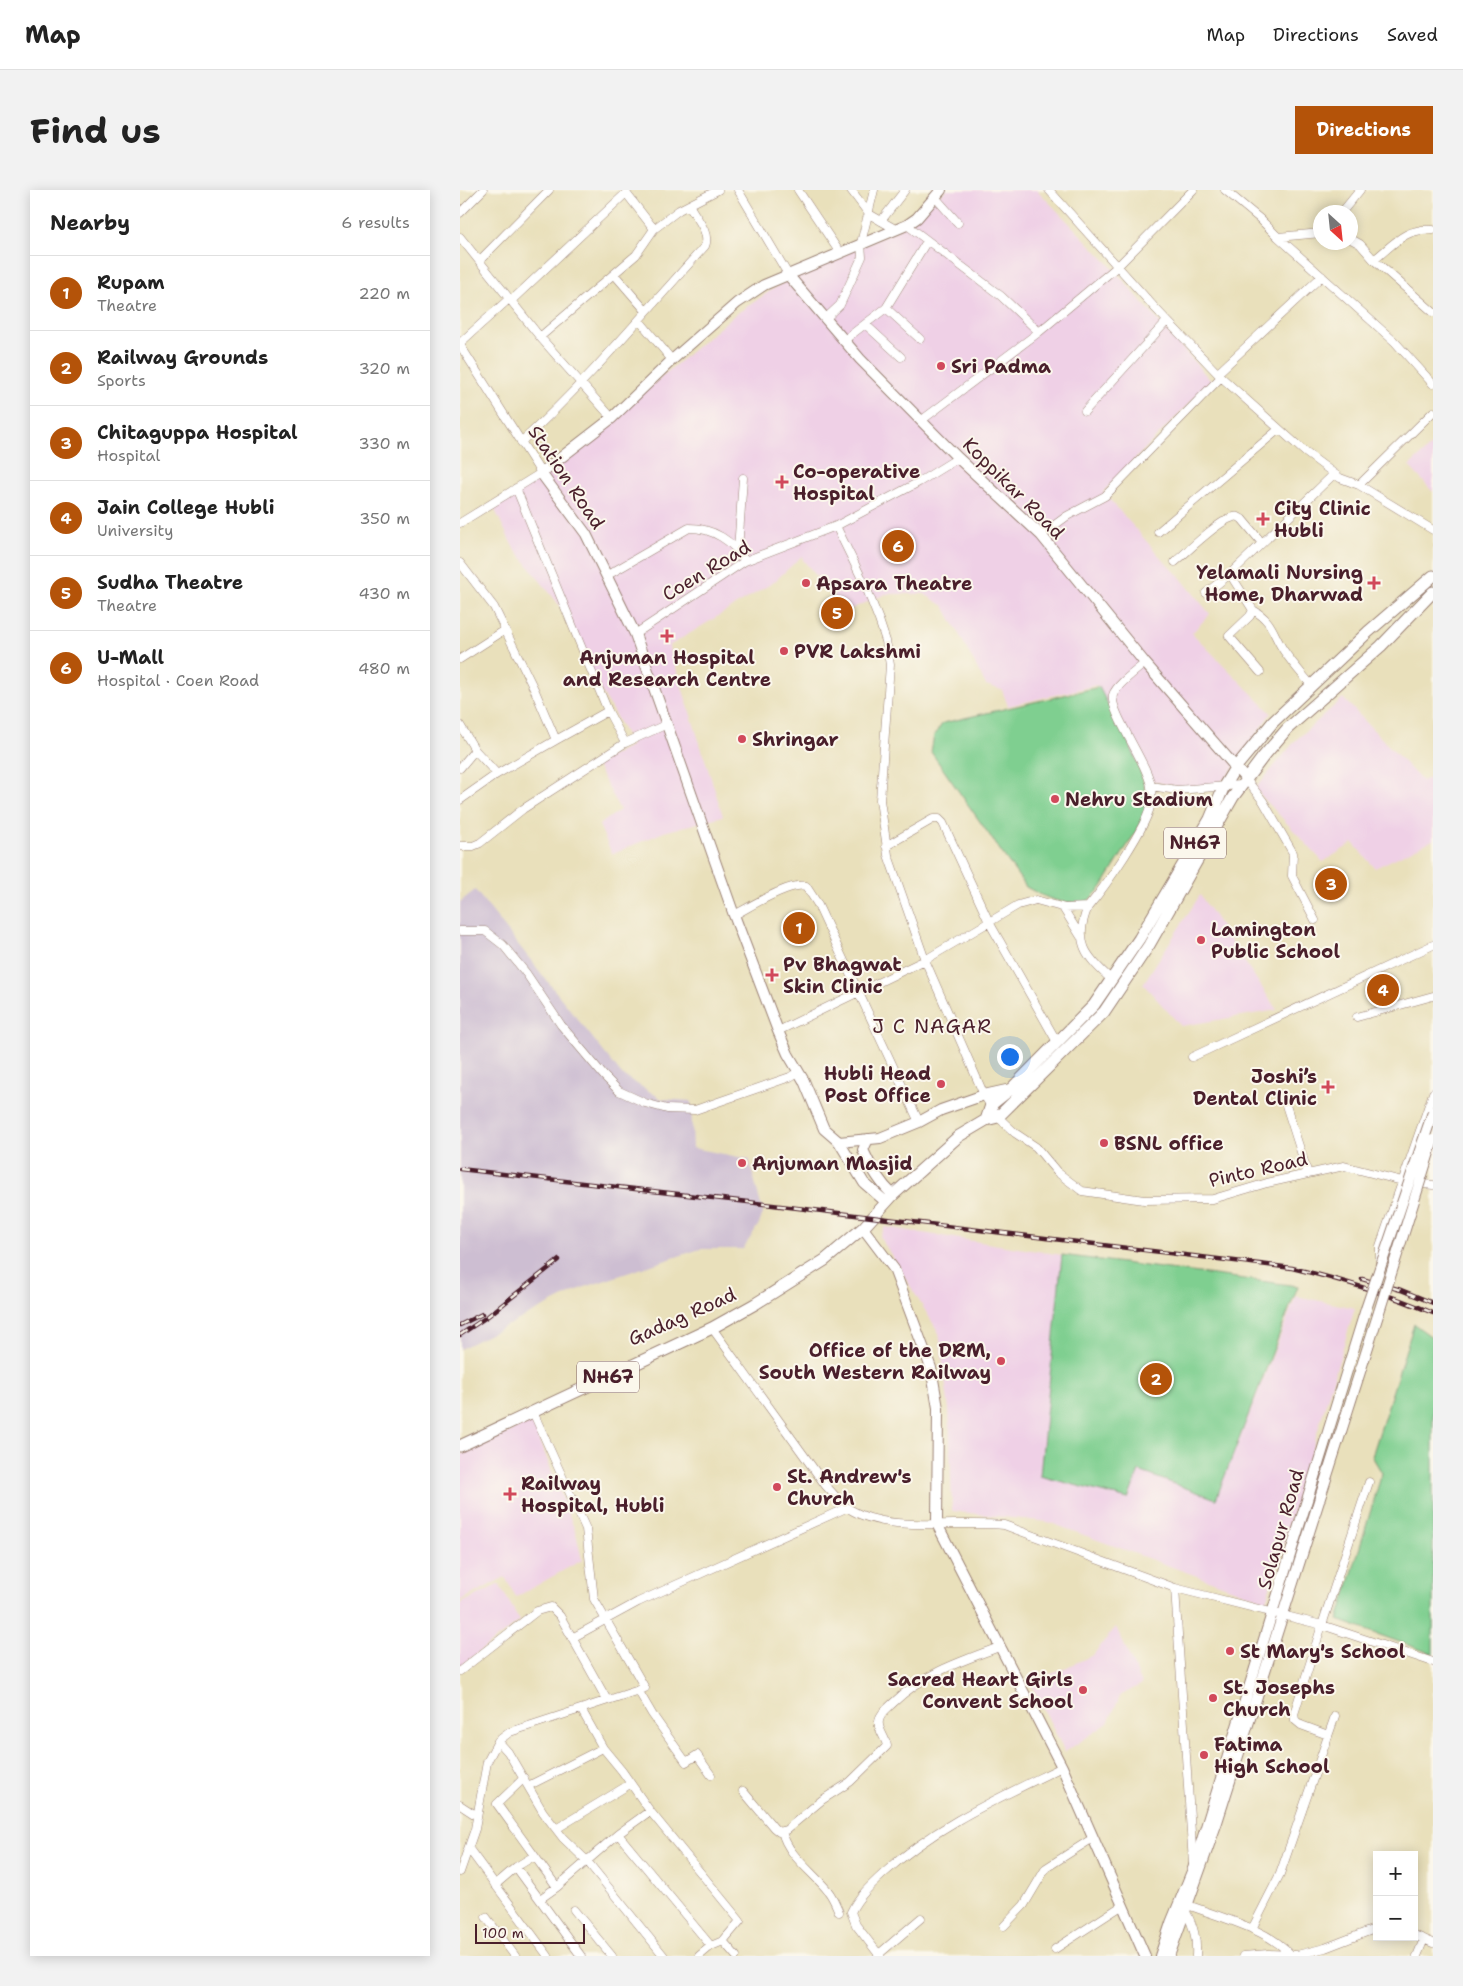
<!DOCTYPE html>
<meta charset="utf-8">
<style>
body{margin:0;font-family:"Shantell Sans",sans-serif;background:#f2f2f2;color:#222}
.controls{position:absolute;right:15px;bottom:15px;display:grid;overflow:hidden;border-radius:0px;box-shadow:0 2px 12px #0003}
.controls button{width:45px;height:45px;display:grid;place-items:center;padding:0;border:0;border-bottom:1px solid #e0e0e0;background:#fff;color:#222;font:25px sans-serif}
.compass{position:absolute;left:853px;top:15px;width:45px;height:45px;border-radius:50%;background:#fff;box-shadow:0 2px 12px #0003;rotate:153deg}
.scale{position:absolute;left:15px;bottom:12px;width:110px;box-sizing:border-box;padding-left:5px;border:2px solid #4a1f2b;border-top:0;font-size:14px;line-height:18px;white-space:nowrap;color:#4a1f2b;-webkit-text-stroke:4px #fbf7ec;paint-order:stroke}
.you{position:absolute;left:549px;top:866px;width:18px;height:18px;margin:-12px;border:4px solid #fff;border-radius:50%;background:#1a73e8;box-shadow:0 0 0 8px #1a73e833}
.badge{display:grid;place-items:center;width:32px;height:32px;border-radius:50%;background:#b45309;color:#fff;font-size:16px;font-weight:700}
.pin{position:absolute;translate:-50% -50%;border:2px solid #fff;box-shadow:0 1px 5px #0006}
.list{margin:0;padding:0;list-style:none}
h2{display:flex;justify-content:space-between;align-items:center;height:65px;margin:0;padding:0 20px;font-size:21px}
h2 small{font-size:16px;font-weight:400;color:#767676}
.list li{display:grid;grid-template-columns:32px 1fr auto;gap:15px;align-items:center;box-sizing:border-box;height:75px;padding:0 20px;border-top:1px solid #e0e0e0}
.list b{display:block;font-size:19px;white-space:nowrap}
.list p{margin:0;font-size:16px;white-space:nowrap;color:#767676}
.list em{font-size:16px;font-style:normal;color:#767676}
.map{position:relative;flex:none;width:973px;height:1766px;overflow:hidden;border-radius:0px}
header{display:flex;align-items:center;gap:30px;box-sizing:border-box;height:70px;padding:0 25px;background:#fff;border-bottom:1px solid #e0e0e0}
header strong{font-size:24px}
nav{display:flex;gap:28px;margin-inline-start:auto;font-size:18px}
.intro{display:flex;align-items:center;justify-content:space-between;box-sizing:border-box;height:120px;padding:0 30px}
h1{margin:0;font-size:35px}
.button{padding:12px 22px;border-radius:0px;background:#b45309;color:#fff;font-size:18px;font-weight:700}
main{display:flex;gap:30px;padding:0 30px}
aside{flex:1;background:#fff;border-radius:0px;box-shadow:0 2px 12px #0003}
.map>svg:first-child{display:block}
.built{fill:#efd0e6}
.industrial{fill:#cdbed2}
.green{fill:#7fcf90;stroke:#64775e}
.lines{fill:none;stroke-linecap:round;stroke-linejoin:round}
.minor-casing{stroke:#9a8073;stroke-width:9}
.major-casing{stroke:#9a8073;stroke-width:12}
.highway-casing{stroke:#9a8073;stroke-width:13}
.minor{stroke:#fff;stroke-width:8}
.major{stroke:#fff;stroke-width:10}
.highway{stroke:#fff;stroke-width:11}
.rail-casing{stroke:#4a1f2b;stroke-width:4.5}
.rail{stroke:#fbf7ec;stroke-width:2.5;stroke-dasharray:8;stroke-linecap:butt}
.major-bridge-casing{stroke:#9a8073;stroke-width:12;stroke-linecap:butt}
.major-bridge{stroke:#fff;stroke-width:10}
.poi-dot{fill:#d1495b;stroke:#fbf7ec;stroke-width:2}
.labels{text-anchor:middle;stroke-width:4;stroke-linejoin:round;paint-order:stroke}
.shield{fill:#fbf7ec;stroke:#7f6065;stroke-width:1}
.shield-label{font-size:18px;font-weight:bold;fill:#4a1f2b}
.poi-label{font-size:19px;font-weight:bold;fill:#4a1f2b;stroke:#fbf7ec;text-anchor:start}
.street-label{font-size:19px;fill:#4a1f2b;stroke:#fbf7ec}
.neighbourhood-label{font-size:20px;letter-spacing:1px;fill:#4a1f2b;stroke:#fbf7ec}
</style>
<header>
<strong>Map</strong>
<nav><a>Map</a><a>Directions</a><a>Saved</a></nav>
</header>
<div class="intro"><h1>Find us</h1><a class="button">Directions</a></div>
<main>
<aside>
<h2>Nearby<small>6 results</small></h2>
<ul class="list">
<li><span class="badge">1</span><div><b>Rupam</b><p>Theatre</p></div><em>220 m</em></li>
<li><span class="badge">2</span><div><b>Railway Grounds</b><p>Sports</p></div><em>320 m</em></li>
<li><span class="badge">3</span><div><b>Chitaguppa Hospital</b><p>Hospital</p></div><em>330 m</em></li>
<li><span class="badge">4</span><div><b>Jain College Hubli</b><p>University</p></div><em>350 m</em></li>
<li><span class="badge">5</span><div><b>Sudha Theatre</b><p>Theatre</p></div><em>430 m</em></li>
<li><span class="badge">6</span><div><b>U-Mall</b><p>Hospital · Coen Road</p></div><em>480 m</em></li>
</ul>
</aside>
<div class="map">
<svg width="973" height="1766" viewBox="0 0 973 1766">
<rect width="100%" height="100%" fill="#fbf7ec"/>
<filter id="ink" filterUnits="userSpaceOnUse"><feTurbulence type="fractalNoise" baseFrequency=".02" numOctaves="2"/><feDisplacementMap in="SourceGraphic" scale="10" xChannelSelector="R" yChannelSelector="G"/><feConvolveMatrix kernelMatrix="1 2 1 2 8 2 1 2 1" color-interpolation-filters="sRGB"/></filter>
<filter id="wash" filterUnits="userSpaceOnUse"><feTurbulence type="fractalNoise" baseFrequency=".0096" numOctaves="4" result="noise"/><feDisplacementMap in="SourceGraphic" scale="20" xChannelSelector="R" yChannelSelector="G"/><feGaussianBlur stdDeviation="1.12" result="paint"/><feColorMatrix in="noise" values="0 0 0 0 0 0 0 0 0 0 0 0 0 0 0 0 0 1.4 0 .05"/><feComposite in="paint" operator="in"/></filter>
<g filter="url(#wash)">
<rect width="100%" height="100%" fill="#e9e0bb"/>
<!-- built -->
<path class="built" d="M486,0H577L647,72L751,191L643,302L703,370L720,387L750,424L732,443L811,523L769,584L756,596L718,597L687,590L660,536L637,495L548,516L542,500L526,495L484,416L464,404H426L386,421L343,370L342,366L314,392L209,456L263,626L204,642L152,664L139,635L160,620L136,574L172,555L135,490L108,426L52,355L34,318L91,281L273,126L325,91L437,40Z
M973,254V302L949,276Z
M883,508L962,591L973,586V650L915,678L893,653L863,672L795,599L836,550Z
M740,705L817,820L721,836L683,794Z
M425,1037L602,1065L580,1286L668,1309L679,1281L756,1309L836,1106L895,1118L806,1411L588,1332L492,1321L489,1220L479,1143L420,1047Z
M72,1231L116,1343L122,1370L56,1407L45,1387L0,1411V1265Z
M39,1394L60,1431L0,1476V1414Z
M656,1437L682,1494L660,1506L648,1533L605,1562L569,1490L594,1483L633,1465Z"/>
<!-- industrial -->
<path class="industrial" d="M15,700L162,885L202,909L231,911L233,958L289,969L303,1023L299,1034L283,1059H240L122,1098L0,1159V712Z"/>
<!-- green -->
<path class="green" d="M639,497C658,535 693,584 685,627L641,698L627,712C599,714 590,710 566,697L471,562L474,545L483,533Z
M602,1065L838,1096L756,1309L679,1281L668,1309L580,1286Z
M954,1134L973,1148V1464L878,1430L922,1283L912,1266Z"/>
</g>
<g filter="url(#ink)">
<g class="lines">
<!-- minor casing -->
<g class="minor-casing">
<path id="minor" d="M278,0L329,86
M338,0L380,63
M391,0L409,24L435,39
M589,0L695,118L761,187L845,262L880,288L899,295L973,340
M765,0L800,29L818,47L861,43
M166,3L194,39
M475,7L498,33
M882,22L900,0
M0,23L23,0
M421,31L445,0
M447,35L541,106L579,142
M0,47L80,147L152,228
M818,47L935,152L973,194
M891,49L900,54L914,70L973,122
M20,70L89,0
M914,70C934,54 946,37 973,40
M154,84L186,121
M52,110L166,3L167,0
M426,118L460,149
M365,129L380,115L402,67L401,53L414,0
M179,130L212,170
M405,134L441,167
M80,147L176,65L194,39L219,20L258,0
M383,151L426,118L467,51
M0,153L50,108
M0,155L81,283L0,333
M758,183L862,86
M625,221L707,131
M462,230L579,142L658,76L733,0
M61,252C127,192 185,122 245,56C251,43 235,26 229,15
M899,295L973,222
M56,298L118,449L148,521L165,553
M376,336L406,397L419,430L426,451L430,475L420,610L428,665L465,770L524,905L538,927L555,943L576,957L597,982L622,1001L684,1010L753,1009L807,993L884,976L946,992L973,995
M698,342L819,239
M581,345L607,326L645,306L761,187
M278,360L283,288
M715,372C728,361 756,333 771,328C776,326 778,326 782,329L802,353
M0,373L34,417L75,501L96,550L37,584L0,610
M770,384L793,420L790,426L769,446L800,482
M146,386L229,338C253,338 273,351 285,371
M746,403L770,384L874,284
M793,420C813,431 812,443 824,461C832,473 842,484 852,496
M175,444L285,371L376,336L459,292L498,268
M0,469L45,440
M0,535L15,560L37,584
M96,550L148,521
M0,578L15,560
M785,588L803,611L833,663L832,686L855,730
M691,596L717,600L780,595
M0,656H13L20,653L63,619L165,553L205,535
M426,656L473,629H479L483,633L529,732L597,852
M628,717C613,752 626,767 652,790
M603,718L621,747
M274,725C290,717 329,692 346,696L357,713L459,932
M0,741H25L43,755L66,783L101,835L144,886L159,901L185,913L207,919L235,920L330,887L338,882
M897,827L973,806
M318,841L465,770L558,715L576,710L605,718L628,717C644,698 689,635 691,612C691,608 692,602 691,597C689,575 649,522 653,505C656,495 676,481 685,473
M732,867L973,755
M824,909L848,984
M920,1075V1056L973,903
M252,1138L366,1296C373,1303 380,1313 388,1318C427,1344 498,1330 544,1335L715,1398L862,1435L834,1524L835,1530L841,1535L868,1545
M909,1292L862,1435L973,1472
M715,1398L733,1673
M112,1448L178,1412L386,1318
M0,1481L77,1421L91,1417L100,1426L147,1510
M178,1500L192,1524L226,1572L237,1565L251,1585
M121,1519L143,1558L162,1581L190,1621
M38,1551L48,1562L83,1622L103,1648L127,1671L204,1766
M64,1588L37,1614L97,1697
M68,1596L143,1558
M283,1601L314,1638L319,1642L326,1640L362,1610L390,1592L427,1556C426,1548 417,1539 419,1531C420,1523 428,1518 433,1513C464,1483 500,1472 539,1457
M0,1615L17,1626
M96,1639L170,1594
M322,1641C327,1665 353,1682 368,1701C373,1707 376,1715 379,1722
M158,1644L251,1756
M9,1659L88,1766
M56,1677L121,1766
M0,1682L15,1639L27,1572L38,1551L50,1542L185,1498L134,1409L126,1339L73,1222
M35,1695L56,1677L74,1666
M80,1709L97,1697L158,1644L190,1621L280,1731L263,1751L251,1756L239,1766
M728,1715C759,1727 808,1739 830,1764
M114,1720L152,1766
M726,1722C734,1737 737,1749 736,1766
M26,1727L55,1766
M544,1736L564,1715L586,1678L633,1648
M792,1739L820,1684L875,1526
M954,1745L973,1753
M263,1751L276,1766
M595,1759L663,1715
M419,1764L461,1728
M420,1766L396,1735L391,1722C398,1707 411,1695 423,1684C475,1636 539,1608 602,1577
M783,1766L808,1764L837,1765L865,1758L917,1738
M957,1766L964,1749"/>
</g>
<!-- major casing -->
<g class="major-casing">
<path id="major" d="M329,86L400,169L498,268L581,345L685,473L785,588
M408,949L403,960C411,978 419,992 433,1005
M379,952L420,948L459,932L481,920L524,905L551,899
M426,1012L404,993L379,952L364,939L344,891L328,864L318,841L274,725L175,444L126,344L81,283L152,228L212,170L277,113L304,95L447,35L457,28L481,0
M403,1038L434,1079L471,1178L478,1218L477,1334L602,1577L685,1766
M700,1766L711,1733L733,1679L906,1119
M709,1766L757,1632L919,1122"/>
</g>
<!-- highway casing -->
<g class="highway-casing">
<path id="highway" d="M526,930L531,915L551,899L634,815L679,749L750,629L764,596L775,578L790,560L813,532L908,442L973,386
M0,1256L252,1138L295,1114L365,1070L403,1038L433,1005L499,946L526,930L538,927L644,822L689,755L773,607L803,567L827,539L921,456L973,402"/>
</g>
<!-- minor -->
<use href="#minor" class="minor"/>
<!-- major -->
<use href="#major" class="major"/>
<!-- highway -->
<use href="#highway" class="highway"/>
<!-- rail casing -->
<g class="rail-casing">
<path id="rail" d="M0,979L288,1012L832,1078C882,1090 926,1103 973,1123
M902,1089L941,1100L973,1113
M0,1135L22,1124
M0,1145L28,1126L99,1070"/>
</g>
<!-- rail -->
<use href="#rail" class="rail"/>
<!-- major-bridge casing -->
<g class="major-bridge-casing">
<path id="major-bridge" d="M906,1119L973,922
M919,1122L973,950"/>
</g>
<!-- major-bridge -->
<use href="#major-bridge" class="major-bridge"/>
</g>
</g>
<!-- markers -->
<g class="poi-dot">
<circle cx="481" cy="176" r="5"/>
<path d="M319.5 284.5h5v5h5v5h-5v5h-5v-5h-5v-5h5z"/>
<path d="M800.5 321.5h5v5h5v5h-5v5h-5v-5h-5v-5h5z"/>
<circle cx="346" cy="393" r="5"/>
<path d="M911.5 385.5h5v5h5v5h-5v5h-5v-5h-5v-5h5z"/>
<path d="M204.5 438.5h5v5h5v5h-5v5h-5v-5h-5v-5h5z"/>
<circle cx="324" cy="461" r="5"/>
<circle cx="282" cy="549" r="5"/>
<circle cx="595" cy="609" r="5"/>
<circle cx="741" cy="750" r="5"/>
<path d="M309.5 777.5h5v5h5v5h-5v5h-5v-5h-5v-5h5z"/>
<circle cx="481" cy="894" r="5"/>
<path d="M865.5 889.5h5v5h5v5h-5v5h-5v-5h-5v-5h5z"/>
<circle cx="644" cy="953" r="5"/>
<circle cx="282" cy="973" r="5"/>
<circle cx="541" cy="1171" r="5"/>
<circle cx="317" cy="1297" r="5"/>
<path d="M47.5 1296.5h5v5h5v5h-5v5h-5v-5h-5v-5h5z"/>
<circle cx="770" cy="1461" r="5"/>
<circle cx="623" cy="1500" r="5"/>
<circle cx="753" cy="1508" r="5"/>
<circle cx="744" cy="1565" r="5"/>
</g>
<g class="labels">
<!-- shield labels -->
<g class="shield">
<rect x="704" y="637.5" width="62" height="31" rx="4"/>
<rect x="117" y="1171.5" width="62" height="31" rx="4"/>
</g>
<g class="shield-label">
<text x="735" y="659">NH67</text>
<text x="148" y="1193">NH67</text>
</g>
<!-- poi labels -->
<g class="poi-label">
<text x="491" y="183">Sri Padma</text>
<text x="333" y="288">Co-operative<tspan x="333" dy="22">Hospital</tspan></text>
<text x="814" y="325">City Clinic<tspan x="814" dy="22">Hubli</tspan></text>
<text x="903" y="389" text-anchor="end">Yelamali Nursing<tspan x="903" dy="22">Home, Dharwad</tspan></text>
<text x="356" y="400">Apsara Theatre</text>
<text x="334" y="468">PVR Lakshmi</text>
<text x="207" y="474" text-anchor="middle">Anjuman Hospital<tspan x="207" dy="22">and Research Centre</tspan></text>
<text x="292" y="556">Shringar</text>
<text x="605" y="616">Nehru Stadium</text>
<text x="751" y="746">Lamington<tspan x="751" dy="22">Public School</tspan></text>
<text x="323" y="781">Pv Bhagwat<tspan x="323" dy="22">Skin Clinic</tspan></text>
<text x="471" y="890" text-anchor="end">Hubli Head<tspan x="471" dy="22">Post Office</tspan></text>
<text x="857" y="893" text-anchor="end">Joshi’s<tspan x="857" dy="22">Dental Clinic</tspan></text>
<text x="654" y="960">BSNL office</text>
<text x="292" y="980">Anjuman Masjid</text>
<text x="531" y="1167" text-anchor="end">Office of the DRM,<tspan x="531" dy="22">South Western Railway</tspan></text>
<text x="327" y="1293">St. Andrew's<tspan x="327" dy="22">Church</tspan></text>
<text x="61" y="1300">Railway<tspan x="61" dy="22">Hospital, Hubli</tspan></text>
<text x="780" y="1468">St Mary's School</text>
<text x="613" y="1496" text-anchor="end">Sacred Heart Girls<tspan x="613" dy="22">Convent School</tspan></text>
<text x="763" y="1504">St. Josephs<tspan x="763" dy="22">Church</tspan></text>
<text x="754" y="1561">Fatima<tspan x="754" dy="22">High School</tspan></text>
</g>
<!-- street labels -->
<g class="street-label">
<text transform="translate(107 287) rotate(56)" y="7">Station Road</text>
<text transform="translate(554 298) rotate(45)" y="7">Koppikar Road</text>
<text transform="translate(246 380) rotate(-31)" y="7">Coen Road</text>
<text transform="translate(798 979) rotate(-13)" y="7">Pinto Road</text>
<text transform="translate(222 1126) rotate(-24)" y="7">Gadag Road</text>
<text transform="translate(820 1339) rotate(-74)" y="7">Solapur Road</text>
</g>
<!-- neighbourhood labels -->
<g class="neighbourhood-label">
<text x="472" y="843">J C NAGAR</text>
</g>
</g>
</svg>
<div class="controls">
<button>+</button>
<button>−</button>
</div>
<svg class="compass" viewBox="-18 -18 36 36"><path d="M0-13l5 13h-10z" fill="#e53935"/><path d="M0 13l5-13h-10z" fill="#767676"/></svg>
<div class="scale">100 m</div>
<div class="you"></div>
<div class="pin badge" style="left:339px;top:738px">1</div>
<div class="pin badge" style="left:696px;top:1189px">2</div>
<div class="pin badge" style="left:871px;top:694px">3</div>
<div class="pin badge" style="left:923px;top:800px">4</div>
<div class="pin badge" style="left:377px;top:423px">5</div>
<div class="pin badge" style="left:438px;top:356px">6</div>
</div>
</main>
